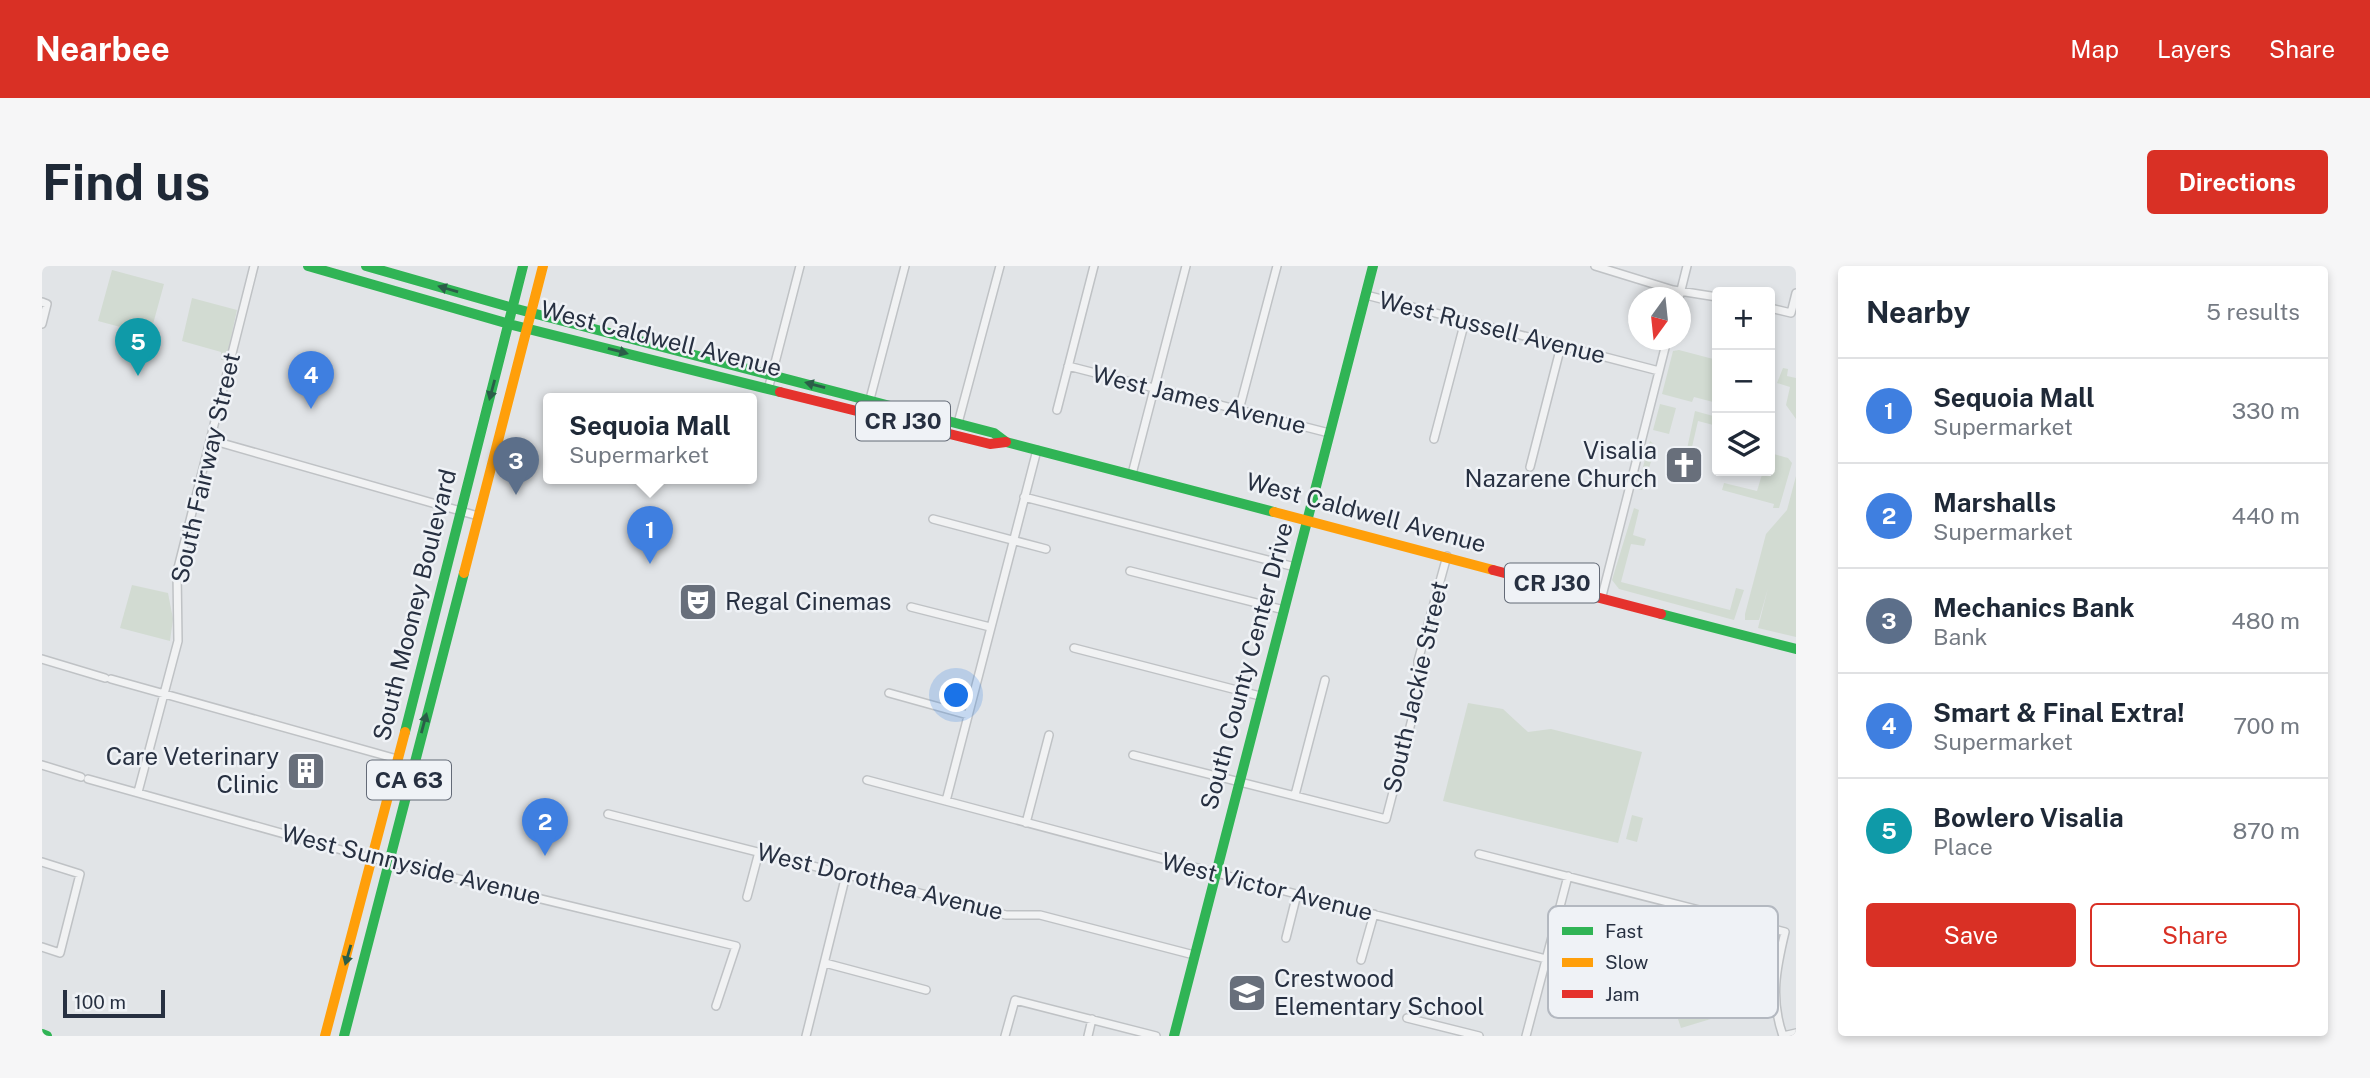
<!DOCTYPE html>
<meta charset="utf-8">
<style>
body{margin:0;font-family:"Public Sans",sans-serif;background:#f6f6f7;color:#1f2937}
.controls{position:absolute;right:21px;top:21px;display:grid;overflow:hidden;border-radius:7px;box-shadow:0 4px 10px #0003}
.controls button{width:63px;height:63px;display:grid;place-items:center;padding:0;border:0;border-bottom:2px solid #e0e1e3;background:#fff;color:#1f2937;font:35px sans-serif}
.compass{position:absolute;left:1586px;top:21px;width:63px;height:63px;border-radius:50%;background:#fff;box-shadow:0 4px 10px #0003;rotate:195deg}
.scale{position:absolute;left:21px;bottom:18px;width:102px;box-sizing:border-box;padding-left:7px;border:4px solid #273041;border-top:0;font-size:19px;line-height:24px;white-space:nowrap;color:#273041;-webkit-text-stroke:5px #eff2f6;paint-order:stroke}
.you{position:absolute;left:915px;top:430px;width:24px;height:24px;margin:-18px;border:5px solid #fff;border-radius:50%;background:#1a73e8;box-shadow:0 0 0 10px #1a73e833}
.badge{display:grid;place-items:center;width:46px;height:46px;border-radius:50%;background:#d93025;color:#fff;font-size:23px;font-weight:700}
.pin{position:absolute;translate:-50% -58px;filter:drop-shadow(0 2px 4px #0008)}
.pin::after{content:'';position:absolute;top:37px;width:24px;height:21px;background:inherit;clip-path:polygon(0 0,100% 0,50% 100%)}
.popup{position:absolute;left:501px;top:127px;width:214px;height:91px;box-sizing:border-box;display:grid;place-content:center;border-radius:7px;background:#fff;filter:drop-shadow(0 2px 5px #0005);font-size:23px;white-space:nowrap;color:#747a83}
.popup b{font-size:26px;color:#1f2937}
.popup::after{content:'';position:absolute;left:50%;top:100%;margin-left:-14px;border:14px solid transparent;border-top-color:#fff}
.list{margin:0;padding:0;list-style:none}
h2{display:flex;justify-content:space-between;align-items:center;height:91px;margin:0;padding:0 28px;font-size:30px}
h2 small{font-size:23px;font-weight:400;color:#747a83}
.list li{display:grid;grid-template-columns:46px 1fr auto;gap:21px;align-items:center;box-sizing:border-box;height:105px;padding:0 28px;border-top:2px solid #e0e1e3}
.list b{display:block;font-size:26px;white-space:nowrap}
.list p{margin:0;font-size:23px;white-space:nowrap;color:#747a83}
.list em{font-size:23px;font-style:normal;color:#747a83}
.actions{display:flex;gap:14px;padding:21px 28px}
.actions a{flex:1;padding:16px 0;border:2px solid #d93025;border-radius:7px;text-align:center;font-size:24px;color:#d93025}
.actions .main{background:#d93025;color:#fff}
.icon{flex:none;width:38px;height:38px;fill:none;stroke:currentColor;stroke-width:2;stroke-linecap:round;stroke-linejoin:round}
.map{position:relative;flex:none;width:1754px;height:770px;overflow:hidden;border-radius:7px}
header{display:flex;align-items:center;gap:42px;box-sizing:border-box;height:98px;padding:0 35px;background:#d93025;color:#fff}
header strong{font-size:33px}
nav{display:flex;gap:38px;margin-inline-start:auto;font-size:24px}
.intro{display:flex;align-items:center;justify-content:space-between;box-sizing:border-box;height:168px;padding:0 42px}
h1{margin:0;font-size:49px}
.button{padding:18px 32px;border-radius:7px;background:#d93025;color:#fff;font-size:24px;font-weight:700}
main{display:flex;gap:42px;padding:0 42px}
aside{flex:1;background:#fff;border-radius:7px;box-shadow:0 4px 10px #0003}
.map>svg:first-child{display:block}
.green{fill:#d2dbd2}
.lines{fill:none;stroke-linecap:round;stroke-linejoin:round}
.street-casing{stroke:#bfc2c5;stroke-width:10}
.street{stroke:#f1f2f3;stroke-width:7}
.fast{stroke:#30b455;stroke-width:10}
.slow{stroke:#ff9f0a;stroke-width:10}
.jam{stroke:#e5322d;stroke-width:10}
.oneway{fill:#2a5e48}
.labels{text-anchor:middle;stroke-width:5;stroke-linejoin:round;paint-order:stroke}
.shield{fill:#eff2f6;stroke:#636a77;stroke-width:2}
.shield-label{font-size:23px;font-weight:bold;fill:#273041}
.street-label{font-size:24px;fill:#273041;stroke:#eff2f6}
.poi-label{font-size:24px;fill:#273041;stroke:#eff2f6;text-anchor:end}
.key{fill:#eff2f6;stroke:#b3b8c0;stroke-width:2}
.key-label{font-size:19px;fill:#273041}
</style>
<header>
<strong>Nearbee</strong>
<nav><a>Map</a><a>Layers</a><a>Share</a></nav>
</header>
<div class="intro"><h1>Find us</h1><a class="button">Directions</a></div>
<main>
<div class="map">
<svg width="1754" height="770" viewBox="0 0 1754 770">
<rect width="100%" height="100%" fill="#e1e4e7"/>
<!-- green -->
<path class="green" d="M70,4L122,18L108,69L56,55Z
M150,32L195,44L184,94H179V86L140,75Z
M1637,84L1675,94V137L1652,131L1650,136L1620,128L1631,85Z
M1741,102L1746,103L1745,110L1754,112V153L1744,139L1748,121L1735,117Z
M1618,138L1634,142L1627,168L1611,164Z
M1653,145L1675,151V160L1656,155L1650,181L1645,183Z
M1608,175L1614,180L1600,224L1595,223Z
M1728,187L1746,192L1750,197L1737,242H1731L1732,238L1680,224L1682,217L1715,225L1721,205H1728Z
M1754,210V371L1716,362L1726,322L1717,354H1703V348L1724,268L1745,244Z
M1592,242L1597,244L1591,269L1604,273L1602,280L1589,278L1579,316L1688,344L1694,322L1702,324L1692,354L1577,323L1570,314Z
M90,319L126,327L131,353L128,375L78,362Z
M1426,437L1461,443L1486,466L1509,463L1600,486L1576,577L1401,535Z
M1590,549L1601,552L1595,576L1584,573Z
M1663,689L1697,696L1682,749L1639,762L1631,738L1637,734L1641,724L1656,714Z"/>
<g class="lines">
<!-- street casing -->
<g class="street-casing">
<path id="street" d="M1553,0L1631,24L1675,31
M1324,29L1617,105
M1637,32L1645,0
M0,36L5,38L0,58
M1728,42L1749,47L1754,27
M1026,100L1287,167
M727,120L758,0
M828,133L863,0
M1015,144L1052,0
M1197,144L1235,0
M916,157L958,0
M1392,173L1423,55
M169,174L436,250
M1488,201L1519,80
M1090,208L1144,0
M982,231L1253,301
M891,253L1004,283
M1088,305L1242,344
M1560,330L1625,74
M869,341L948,361
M1032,382L1218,430
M0,393L63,412
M69,413L355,493
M847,427L926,449
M1091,489L1344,553L1376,430V395L1405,290
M0,499L39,511
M46,513L321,590L694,680L674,740
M825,514C1092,585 1358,657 1626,724
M96,526L136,375L135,306L212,0
M1253,529L1283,414
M904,535L995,184
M566,548L964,649H998L1152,689
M984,557L1007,469
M1437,588L1743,666C1734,703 1728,733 1741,770
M0,596L38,608L18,687L0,681
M705,631L717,586
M1244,672L1255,628
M1319,694L1332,648
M783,697L884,724
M1365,752L1437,770
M764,770L804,609
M963,770L973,734L1114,770
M1046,770L1050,753
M1484,770L1526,610
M1741,770L1754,767"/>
</g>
<!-- street -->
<use href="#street" class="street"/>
<!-- fast -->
<path class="fast" d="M266,0L467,58L738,126
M324,0L471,42L952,167L964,176L1232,246
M1619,348L1754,383
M363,466L481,0
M0,768L5,770
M302,770L422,307
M1132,770L1331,0"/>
<!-- slow -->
<path class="slow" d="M1232,246L1451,304
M422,307L501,0
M283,770L363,466"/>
<!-- jam -->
<path class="jam" d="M738,126L948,178L964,176
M1451,304L1619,348"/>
</g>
<!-- one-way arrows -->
<defs><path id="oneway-solid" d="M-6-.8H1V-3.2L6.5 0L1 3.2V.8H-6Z" transform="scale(1.75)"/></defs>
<g class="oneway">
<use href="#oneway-solid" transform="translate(406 23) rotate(-164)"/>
<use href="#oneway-solid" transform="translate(576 85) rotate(15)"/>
<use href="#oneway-solid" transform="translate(773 119) rotate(-165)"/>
<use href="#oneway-solid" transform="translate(450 124) rotate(105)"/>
<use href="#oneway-solid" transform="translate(382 457) rotate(-75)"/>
<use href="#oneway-solid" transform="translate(306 689) rotate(106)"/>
</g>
<!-- icons -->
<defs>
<g id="church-square" transform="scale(2.0125)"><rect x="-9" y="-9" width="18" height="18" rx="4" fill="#686f7b" stroke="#eff2f6"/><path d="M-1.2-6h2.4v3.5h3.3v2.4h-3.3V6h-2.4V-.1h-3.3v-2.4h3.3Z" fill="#fff"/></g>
<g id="theatre-square" transform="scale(2.0125)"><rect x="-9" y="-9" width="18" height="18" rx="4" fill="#686f7b" stroke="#eff2f6"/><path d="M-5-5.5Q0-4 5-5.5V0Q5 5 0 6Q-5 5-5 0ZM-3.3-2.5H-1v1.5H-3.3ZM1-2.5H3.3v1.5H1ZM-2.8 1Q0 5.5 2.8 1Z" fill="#fff"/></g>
<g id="building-square" transform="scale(2.0125)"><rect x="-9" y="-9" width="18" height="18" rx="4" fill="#686f7b" stroke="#eff2f6"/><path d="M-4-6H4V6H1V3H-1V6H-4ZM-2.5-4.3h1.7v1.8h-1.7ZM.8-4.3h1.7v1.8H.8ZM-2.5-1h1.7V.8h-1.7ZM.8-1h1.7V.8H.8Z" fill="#fff"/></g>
<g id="school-square" transform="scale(2.0125)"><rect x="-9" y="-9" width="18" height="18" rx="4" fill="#686f7b" stroke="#eff2f6"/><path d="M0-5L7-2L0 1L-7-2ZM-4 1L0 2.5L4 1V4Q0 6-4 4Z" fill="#fff"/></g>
</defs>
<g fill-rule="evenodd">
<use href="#church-square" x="1642" y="199"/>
<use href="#theatre-square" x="656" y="336"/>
<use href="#building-square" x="264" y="505"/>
<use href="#school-square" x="1205" y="727"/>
</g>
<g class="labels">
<!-- shield labels -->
<g class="shield">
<rect x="814" y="135.5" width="94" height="39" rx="5"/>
<rect x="1463" y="297.5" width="94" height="39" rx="5"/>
<rect x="325" y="494.5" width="84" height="39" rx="5"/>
</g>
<g class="shield-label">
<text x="861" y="163">CR J30</text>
<text x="1510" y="325">CR J30</text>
<text x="367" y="522">CA 63</text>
</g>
<!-- street labels -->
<g class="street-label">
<text transform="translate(1450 62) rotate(14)" y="8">West Russell Avenue</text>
<text transform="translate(619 73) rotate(14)" y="8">West Caldwell Avenue</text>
<text transform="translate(1157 134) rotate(14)" y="8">West James Avenue</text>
<text transform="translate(164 202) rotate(-77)" y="8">South Fairway Street</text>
<text transform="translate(1324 247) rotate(15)" y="8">West Caldwell Avenue</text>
<text transform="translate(373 339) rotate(-76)" y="8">South Mooney Boulevard</text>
<text transform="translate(1205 400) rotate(-75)" y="8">South County Center Drive</text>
<text transform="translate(1374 421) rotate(-77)" y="8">South Jackie Street</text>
<text transform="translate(369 599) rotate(14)" y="8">West Sunnyside Avenue</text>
<text transform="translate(838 616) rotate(14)" y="8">West Dorothea Avenue</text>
<text transform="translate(1225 621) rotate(14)" y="8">West Victor Avenue</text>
</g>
<!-- poi labels -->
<g class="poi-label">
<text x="1615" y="193">Visalia<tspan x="1615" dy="28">Nazarene Church</tspan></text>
<text x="683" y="344" text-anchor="start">Regal Cinemas</text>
<text x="237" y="499">Care Veterinary<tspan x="237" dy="28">Clinic</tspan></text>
<text x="1232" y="721" text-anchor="start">Crestwood<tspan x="1232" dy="28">Elementary School</tspan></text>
</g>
</g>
<!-- legend -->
<rect x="1506" y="640" width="230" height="112" rx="10" class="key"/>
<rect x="1520" y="661" width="31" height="8" fill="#30b455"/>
<rect x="1520" y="692" width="31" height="9" fill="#ff9f0a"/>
<rect x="1520" y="724" width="31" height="8" fill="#e5322d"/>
<g class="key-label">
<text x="1563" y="672">Fast</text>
<text x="1563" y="703">Slow</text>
<text x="1563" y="735">Jam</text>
</g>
</svg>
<div class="controls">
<button>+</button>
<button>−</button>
<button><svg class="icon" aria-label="layers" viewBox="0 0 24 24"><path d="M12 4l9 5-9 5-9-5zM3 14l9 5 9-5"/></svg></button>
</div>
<svg class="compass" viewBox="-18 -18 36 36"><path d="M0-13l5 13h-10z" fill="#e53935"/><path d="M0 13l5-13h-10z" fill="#747a83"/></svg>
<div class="scale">100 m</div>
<div class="you"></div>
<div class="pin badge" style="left:608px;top:298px;background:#3f7fe0">1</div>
<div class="popup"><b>Sequoia Mall</b>Supermarket</div>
<div class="pin badge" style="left:503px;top:590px;background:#3f7fe0">2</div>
<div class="pin badge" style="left:474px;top:229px;background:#5c6f8a">3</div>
<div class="pin badge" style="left:269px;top:143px;background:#3f7fe0">4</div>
<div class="pin badge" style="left:96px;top:110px;background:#0f9aa8">5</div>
</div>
<aside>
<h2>Nearby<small>5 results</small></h2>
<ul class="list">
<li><span class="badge" style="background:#3f7fe0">1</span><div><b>Sequoia Mall</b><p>Supermarket</p></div><em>330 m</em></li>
<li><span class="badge" style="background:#3f7fe0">2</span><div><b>Marshalls</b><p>Supermarket</p></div><em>440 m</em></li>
<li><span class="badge" style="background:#5c6f8a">3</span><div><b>Mechanics Bank</b><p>Bank</p></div><em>480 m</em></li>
<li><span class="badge" style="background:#3f7fe0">4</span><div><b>Smart &amp; Final Extra!</b><p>Supermarket</p></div><em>700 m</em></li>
<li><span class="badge" style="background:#0f9aa8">5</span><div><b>Bowlero Visalia</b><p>Place</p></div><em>870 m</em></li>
</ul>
<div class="actions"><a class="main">Save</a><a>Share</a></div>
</aside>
</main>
